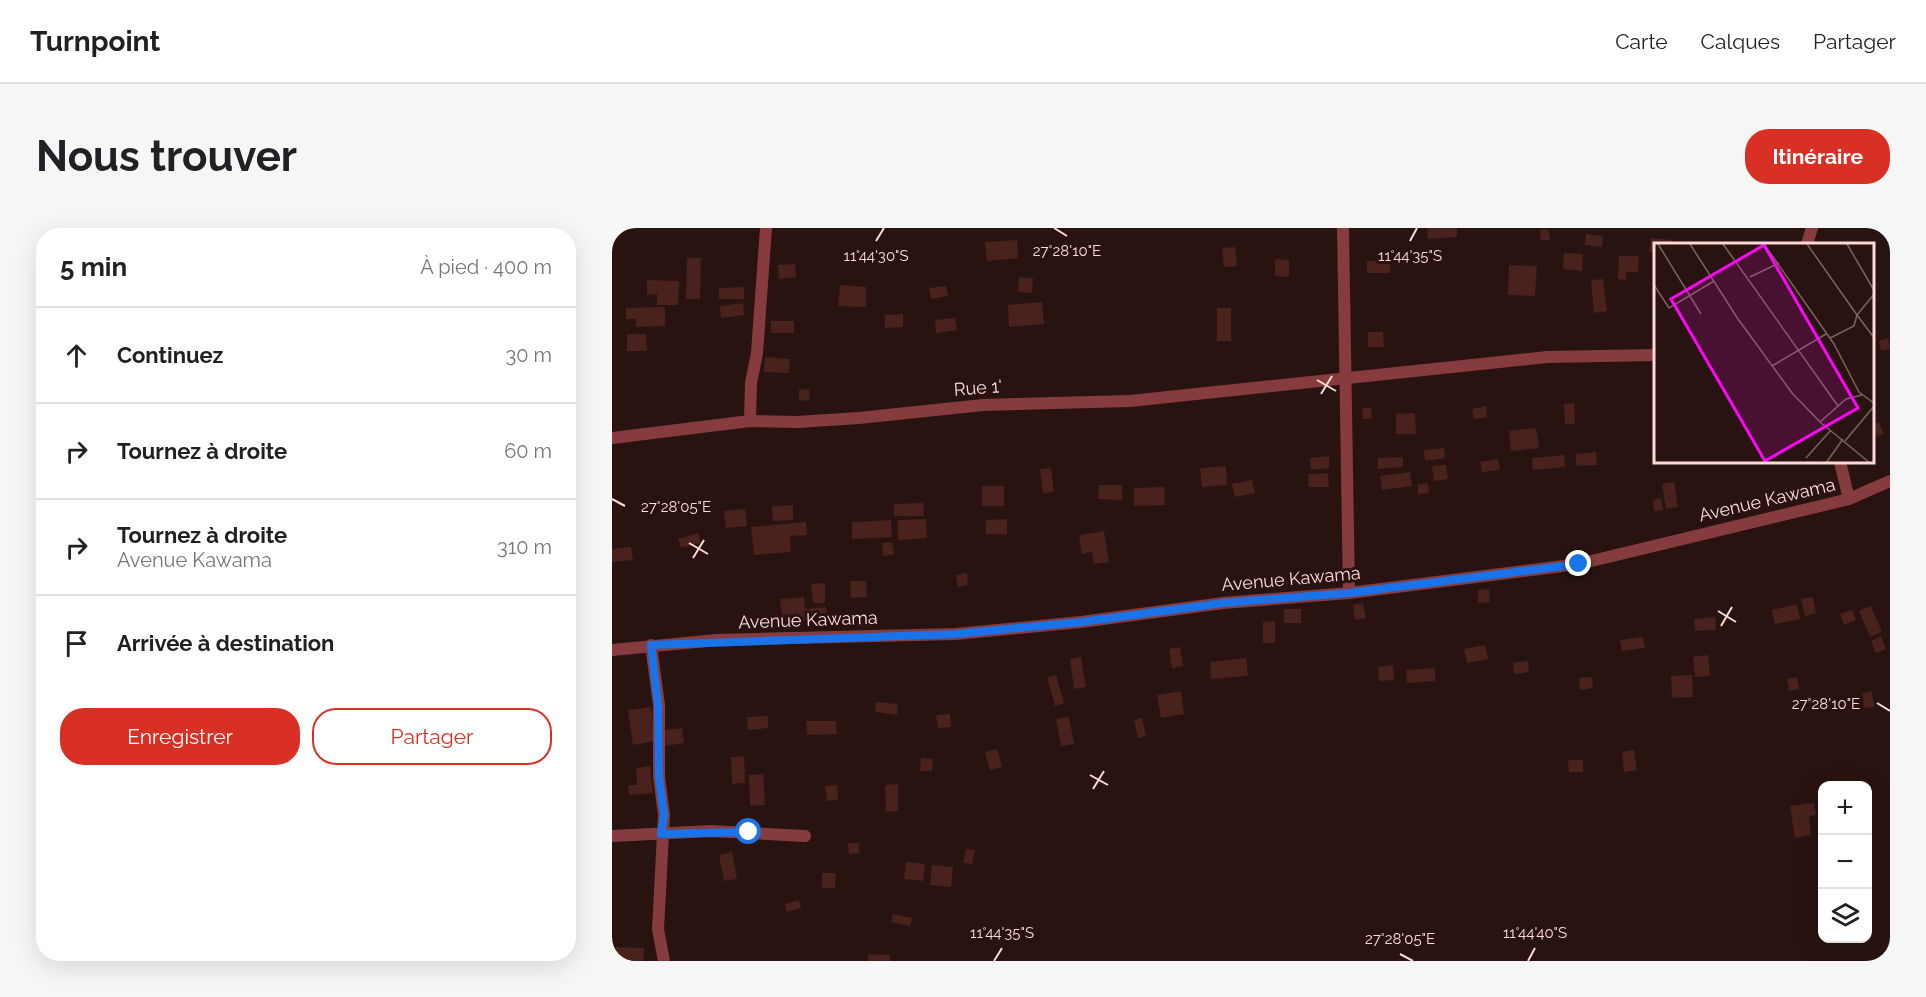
<!DOCTYPE html>
<html lang="fr">
<meta charset="utf-8">
<style>
body{margin:0;font-family:Raleway,sans-serif;background:#f6f6f6;color:#202124}
.controls{position:absolute;right:18px;bottom:18px;display:grid;overflow:hidden;border-radius:12px;box-shadow:0 6px 24px #0002}
.controls button{width:54px;height:54px;display:grid;place-items:center;padding:0;border:0;border-bottom:2px solid #e0e0e0;background:#fff;color:#202124;font:30px sans-serif}
.stop{position:absolute;width:18px;height:18px;margin:-14px;border:4px solid #1a73e8;border-radius:50%;background:#fff}
.stop.end{background:#1a73e8;border-color:#fff;box-shadow:0 2px 6px #0008}
.list{margin:0;padding:0;list-style:none}
h2{display:flex;justify-content:space-between;align-items:center;height:78px;margin:0;padding:0 24px;font-size:26px}
h2 small{font-size:20px;font-weight:400;color:#757577}
.list li{display:grid;grid-template-columns:39px 1fr auto;gap:18px;align-items:center;box-sizing:border-box;height:96px;padding:0 24px;border-top:2px solid #e0e0e0}
.list b{display:block;font-size:22px;white-space:nowrap}
.list p{margin:0;font-size:20px;white-space:nowrap;color:#757577}
.list em{font-size:20px;font-style:normal;color:#757577}
.actions{display:flex;gap:12px;padding:18px 24px}
.actions a{flex:1;padding:14px 0;border:2px solid #d93025;border-radius:24px;text-align:center;font-size:21px;color:#d93025}
.actions .main{background:#d93025;color:#fff}
.icon{flex:none;width:33px;height:33px;fill:none;stroke:currentColor;stroke-width:2;stroke-linecap:round;stroke-linejoin:round}
.map{position:relative;flex:none;width:1278px;height:733px;overflow:hidden;border-radius:24px}
header{display:flex;align-items:center;gap:36px;box-sizing:border-box;height:84px;padding:0 30px;background:#fff;border-bottom:2px solid #e0e0e0}
header strong{font-size:28px}
nav{display:flex;gap:33px;margin-inline-start:auto;font-size:21px}
.intro{display:flex;align-items:center;justify-content:space-between;box-sizing:border-box;height:144px;padding:0 36px}
h1{margin:0;font-size:42px}
.button{padding:15px 27px;border-radius:24px;background:#d93025;color:#fff;font-size:21px;font-weight:700}
main{display:flex;gap:36px;padding:0 36px}
aside{flex:1;background:#fff;border-radius:24px;box-shadow:0 6px 24px #0002}
.map>svg:first-child{display:block}
.building{fill:#49221d}
.lines{fill:none;stroke-linecap:round;stroke-linejoin:round}
.minor{stroke:#863c3f;stroke-width:12}
.route{stroke:#1a73e8;stroke-width:8}
.ticks{fill:none;stroke:#fed9d8;stroke-width:2}
.labels{text-anchor:middle;stroke-width:6;stroke-linejoin:round;paint-order:stroke}
.street-label{font-size:18px;fill:#fed9d8;stroke:#281310}
.inset-road{fill:none;stroke:#7e6260;stroke-width:1.5}
.view{fill:#fc07f6;fill-opacity:0.15;stroke:#fc07f6;stroke-width:3}
.inset-edge{fill:none;stroke:#fed9d8;stroke-width:3}
.ticks-label{font-size:15px;text-anchor:middle;fill:#fed9d8;stroke:#281310;stroke-width:6;stroke-linejoin:round;paint-order:stroke}
</style>
<header>
<strong>Turnpoint</strong>
<nav><a>Carte</a><a>Calques</a><a>Partager</a></nav>
</header>
<div class="intro"><h1>Nous trouver</h1><a class="button">Itinéraire</a></div>
<main>
<aside>
<h2>5 min<small>À pied · 400 m</small></h2>
<ul class="list">
<li><svg class="icon" aria-label="ahead" viewBox="0 0 24 24"><path d="M12 20V5M6 11l6-6 6 6"/></svg><div><b>Continuez</b></div><em>30 m</em></li>
<li><svg class="icon" aria-label="right" viewBox="0 0 24 24"><path d="M7 20v-9h11M14 6l5 5-5 5"/></svg><div><b>Tournez à droite</b></div><em>60 m</em></li>
<li><svg class="icon" aria-label="right" viewBox="0 0 24 24"><path d="M7 20v-9h11M14 6l5 5-5 5"/></svg><div><b>Tournez à droite</b><p>Avenue Kawama</p></div><em>310 m</em></li>
<li><svg class="icon" aria-label="arrive" viewBox="0 0 24 24"><path d="M6 21V4h12l-3 4 3 4H6"/></svg><div><b>Arrivée à destination</b></div></li>
</ul>
<div class="actions"><a class="main">Enregistrer</a><a>Partager</a></div>
</aside>
<div class="map">
<svg width="1278" height="733" viewBox="0 0 1278 733">
<rect width="100%" height="100%" fill="#281310"/>
<!-- building -->
<path class="building" d="M815,0H845V9L816,11Z
M936,1L938,12H929L928,2Z
M974,6L991,8L990,19L973,17Z
M1039,10L1060,12V16H1044V24H1037Z
M405,12L406,30L375,33L373,14Z
M623,19L625,38L612,39L610,20Z
M952,25L971,26L970,43L951,41Z
M1007,28H1027L1026,44H1014V52L1006,51Z
M75,30H89L88,71H74Z
M663,31L677,32V49L663,48Z
M755,33H778V45H755Z
M183,36L184,49L167,51L166,37Z
M897,37L925,38L923,68L896,67Z
M407,49L421,50L420,65L406,64Z
M991,51L995,83L982,85L979,52Z
M35,52L67,53L66,77H45V66L35,67Z
M228,57L254,59V79L226,78Z
M334,58L336,68L319,71L317,60Z
M132,59V71H107V60Z
M430,74L432,96L397,99L396,77Z
M131,75L132,87L109,90L108,78Z
M53,79V98L24,99V91H14V80Z
M605,80H619V113H605Z
M291,86V99L273,100V87Z
M343,90L345,102L324,105L323,92Z
M159,93H182V105H159Z
M756,104H771L772,119H756Z
M15,106H34L35,123H15Z
M1276,110L1278,121L1269,123L1267,113Z
M153,129L178,131L177,145L152,144Z
M197,161L198,172L187,173V162Z
M962,175L963,196H953L952,176Z
M874,178L875,189L862,191L860,181Z
M750,180H759L760,191H751Z
M803,185L804,206H784V186Z
M1267,194L1272,206L1265,209L1262,196Z
M924,200L927,220L899,223L897,203Z
M832,220L833,230L813,233L812,222Z
M984,224L985,237L964,238V226Z
M952,227L953,239L921,242L920,230Z
M717,228V240L699,242L698,230Z
M791,229V239L766,241V230Z
M886,231L888,242L870,244L868,234Z
M834,237L836,251L822,253L820,238Z
M614,238L615,257L590,259L588,240Z
M439,240L442,264L431,265L428,241Z
M798,244L800,258L770,262L768,248Z
M716,245L717,259H697L696,246Z
M640,252L643,265L623,269L620,256Z
M1062,254L1066,279L1054,281L1050,256Z
M816,255L817,265L806,266V256Z
M487,257H510V272L486,271Z
M370,258H392V278H370Z
M552,259L553,277L522,278V260Z
M1049,270L1051,282L1042,283L1041,272Z
M311,275L312,288H282V276Z
M181,277V292L161,293L160,278Z
M133,281L135,298L114,300L112,283Z
M314,291L315,310L286,312V292Z
M395,291V306H374V292Z
M279,292L280,309L240,311V294Z
M194,294L195,307L178,308L179,324L142,327L139,299Z
M492,303L497,334L482,336L480,324L470,326L467,307Z
M86,305L89,315L69,320L66,311Z
M280,314L282,326L271,328L270,315Z
M19,319L21,332L0,334V321Z
M355,345L356,357L346,359L344,347Z
M238,353H254L255,369L239,370Z
M213,355V375H201L199,356Z
M877,361L878,374L866,375V362Z
M192,369L193,381L214,379L215,391L171,395L168,371Z
M1201,369L1204,385L1193,388L1189,371Z
M751,375L754,390L743,392L741,377Z
M1185,376L1188,391L1163,396L1160,382Z
M1259,378L1270,404L1258,409L1247,383Z
M672,381H689V395H672Z
M1240,382L1244,392L1232,397L1228,386Z
M1103,389L1104,402L1083,403L1082,391Z
M663,393V415H651V394Z
M1269,408L1274,421L1264,425L1259,413Z
M1031,409L1033,420L1010,423L1008,412Z
M873,417L876,431L855,435L852,421Z
M568,419L571,438L560,440L557,421Z
M1096,427L1098,448L1083,449L1081,429Z
M469,429L474,459L462,461L458,431Z
M634,430L636,448L599,451L598,434Z
M916,433L917,444L902,446L901,435Z
M781,437L782,452L767,453L766,439Z
M823,440V453L795,455L794,442Z
M444,447L452,475L443,478L435,449Z
M1080,447L1081,469L1060,470L1059,448Z
M980,449L981,460L968,462L967,450Z
M1185,449L1187,461L1177,463L1175,451Z
M569,463L572,486L549,490L545,467Z
M1260,463L1262,479L1252,480L1250,465Z
M264,474L286,476L285,487L263,484Z
M39,479L44,513L21,517L16,482Z
M338,486L339,499L326,500L324,487Z
M156,488V500L136,502L135,489Z
M457,489L462,516L449,518L444,491Z
M530,490L534,508L526,510L522,492Z
M194,493H224L225,506L195,507Z
M70,500L72,515L53,518L51,502Z
M385,521L390,539L378,542L373,524Z
M1022,522L1025,542L1012,544L1010,524Z
M132,528L133,555L120,556L119,529Z
M309,530L321,531L320,543H308Z
M956,532H971V544H957Z
M38,538L41,565L17,567L16,557H25L24,540Z
M151,546L153,577L138,578L137,547Z
M286,556V583L274,584L273,557Z
M225,557L226,572L215,573L213,558Z
M1202,575L1204,587L1197,588L1199,607L1183,610L1178,578Z
M236,615H247V625L237,626Z
M354,621L363,622L360,636L351,635Z
M120,624L125,651L112,653L107,627Z
M294,634L313,636L311,653L292,651Z
M320,637L341,639L339,659L318,657Z
M210,645H224L223,660H210Z
M187,672L189,680L175,684L173,676Z
M281,686L300,690L298,698L279,694Z
M0,719L32,720L31,733H0Z
M256,726L278,727V733H256Z"/>
<g class="lines">
<!-- minor -->
<path class="minor" d="M731,0L737,365
M1195,16L1200,0
M138,193L139,155L145,125L154,0
M0,210L138,193L185,194L247,190L371,177L518,173L935,129L1044,127
M1228,234L1237,271
M39,417L47,477V549L52,587L46,701L52,733
M0,422L105,412L344,406L469,394L611,375L737,365L967,336L1237,271L1278,253
M0,608L99,603L193,608"/>
</g>
<g class="lines">
<!-- route -->
<path class="route" d="M137,604L49,606L52,587L47,549L46,477L39,417L344,406L469,394L611,375L737,365L967,336"/>
</g>
<!-- ticks -->
<path class="ticks" d="M442,0L455,8M264,13L272,0M798,13L805,0M705,152L724,163M709,166L720,148M0,271L13,278M77,315L96,326M81,330L92,312M1106,383L1124,394M1109,398L1120,379M1265,475L1278,483M478,547L496,557M481,561L492,543M788,726L801,733M382,733L390,720M916,733L923,720"/>
<g class="labels">
<!-- street labels -->
<g class="street-label">
<text transform="translate(366 160) rotate(-4)" y="6">Rue 1'</text>
<text transform="translate(1155 272) rotate(-13)" y="6">Avenue Kawama</text>
<text transform="translate(679 351) rotate(-5)" y="6">Avenue Kawama</text>
<text transform="translate(196 392) rotate(-2)" y="6">Avenue Kawama</text>
</g>
</g>
<!-- overview -->
<g transform="translate(1042 15)">
<rect width="220" height="220" fill="#281310"/>
<path class="inset-road" d="M4,1L47,71M36,1L84,76L138,150L166,179L216,220M69,1L184,163M110,1L180,101L205,149L221,161M153,1L203,72L200,83L176,95M193,1L221,49M96,34L125,20M0,42L15,65L60,38M221,50L203,72L221,96M118,123L172,91M166,179L192,156L208,152M191,198L221,162M152,215L177,187M172,220L189,196"/>
<path class="view" d="M110,2L204,165L111,218L17,56Z"/>
<rect width="220" height="220" class="inset-edge"/>
</g>
<g class="ticks-label">
<text x="455" y="28">27°28'10"E</text>
<text x="798" y="33">11°44'35"S</text>
<text x="264" y="33">11°44'30"S</text>
<text x="64" y="284">27°28'05"E</text>
<text x="1214" y="481">27°28'10"E</text>
<text x="390" y="710">11°44'35"S</text>
<text x="923" y="710">11°44'40"S</text>
<text x="788" y="716">27°28'05"E</text>
</g>
</svg>
<div class="controls">
<button>+</button>
<button>−</button>
<button><svg class="icon" aria-label="layers" viewBox="0 0 24 24"><path d="M12 4l9 5-9 5-9-5zM3 14l9 5 9-5"/></svg></button>
</div>
<div class="stop" style="left:137px;top:604px"></div>
<div class="stop end" style="left:967px;top:336px"></div>
</div>
</main>
